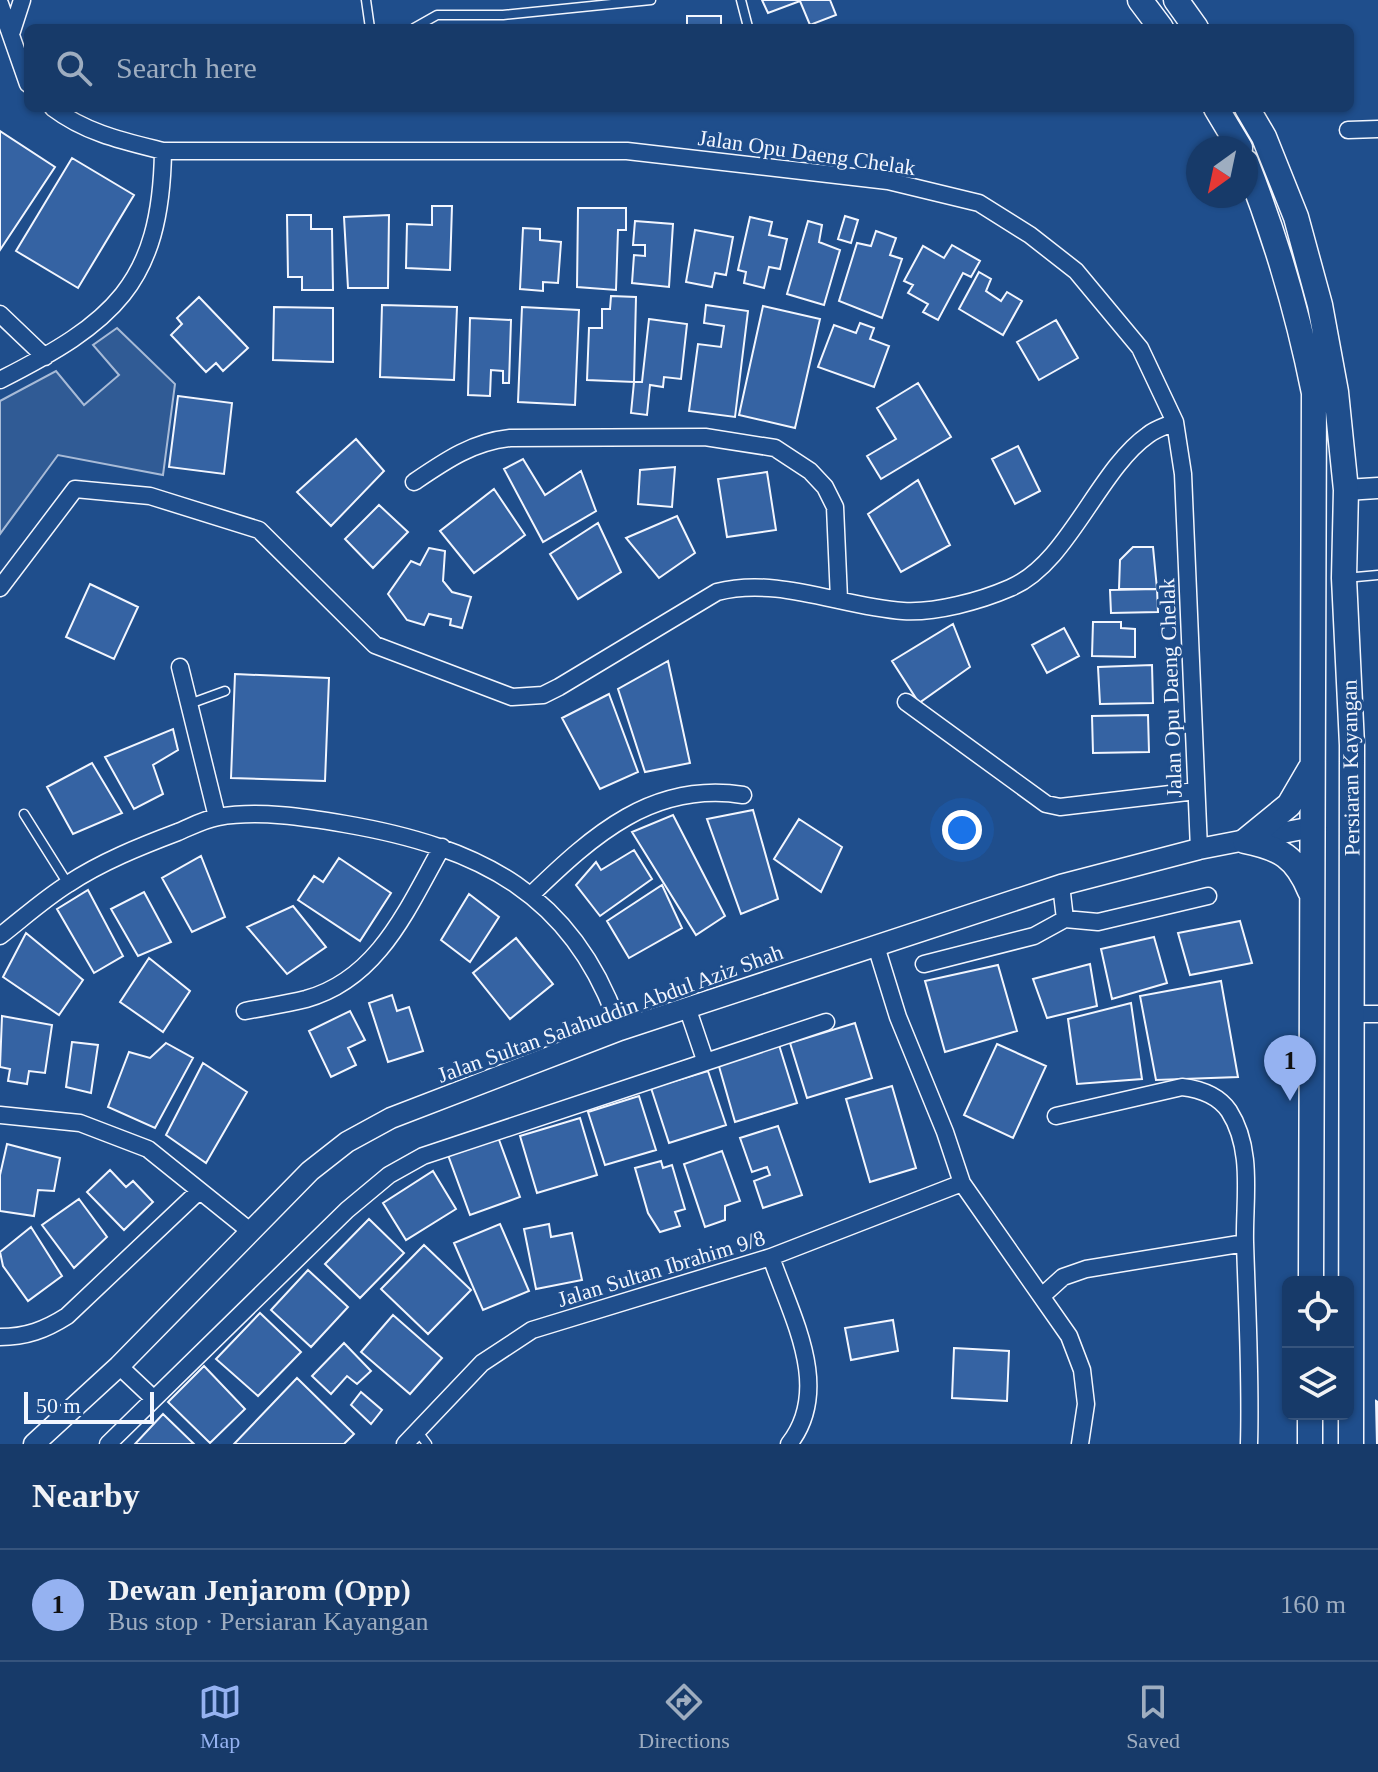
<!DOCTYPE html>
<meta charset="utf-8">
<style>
body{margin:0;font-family:"Times New Roman",serif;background:#244571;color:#f1f3f6}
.controls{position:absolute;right:24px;bottom:24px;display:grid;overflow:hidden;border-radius:12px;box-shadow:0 2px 6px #0004}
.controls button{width:72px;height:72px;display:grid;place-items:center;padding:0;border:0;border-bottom:2px solid #36547d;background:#173a69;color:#f1f3f6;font:40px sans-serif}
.compass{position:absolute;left:1186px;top:136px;width:72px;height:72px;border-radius:50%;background:#173a69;box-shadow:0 2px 6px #0004;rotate:213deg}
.scale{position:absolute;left:24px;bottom:20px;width:130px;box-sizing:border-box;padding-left:8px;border:4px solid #f2f6ff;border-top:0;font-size:22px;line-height:28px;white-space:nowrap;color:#f2f6ff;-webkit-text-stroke:6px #1f4e8c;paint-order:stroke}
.you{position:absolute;left:962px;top:830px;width:28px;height:28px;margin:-20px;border:6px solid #fff;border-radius:50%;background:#1a73e8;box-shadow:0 0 0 12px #1a73e833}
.badge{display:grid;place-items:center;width:52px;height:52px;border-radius:50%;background:#95b2f1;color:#111;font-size:26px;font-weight:700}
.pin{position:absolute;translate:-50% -66px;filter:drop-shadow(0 2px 4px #0008)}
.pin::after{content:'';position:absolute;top:42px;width:28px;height:24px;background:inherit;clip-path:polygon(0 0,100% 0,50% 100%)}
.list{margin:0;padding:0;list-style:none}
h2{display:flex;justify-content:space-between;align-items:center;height:104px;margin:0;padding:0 32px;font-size:34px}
h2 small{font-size:26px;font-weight:400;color:#9eadc0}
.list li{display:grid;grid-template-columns:52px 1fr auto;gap:24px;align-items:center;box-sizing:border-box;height:112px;padding:0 32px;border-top:2px solid #36547d}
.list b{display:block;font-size:30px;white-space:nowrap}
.list p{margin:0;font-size:26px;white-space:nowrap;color:#9eadc0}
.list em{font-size:26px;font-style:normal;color:#9eadc0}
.icon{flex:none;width:44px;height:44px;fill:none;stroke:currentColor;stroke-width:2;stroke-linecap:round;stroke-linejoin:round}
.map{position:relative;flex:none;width:1378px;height:1444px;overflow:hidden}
.search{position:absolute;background:#173a69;box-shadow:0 2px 6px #0004;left:24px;right:24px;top:24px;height:88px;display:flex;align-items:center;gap:20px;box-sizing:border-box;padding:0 28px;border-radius:12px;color:#9eadc0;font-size:30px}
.sheet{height:216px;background:#173a69}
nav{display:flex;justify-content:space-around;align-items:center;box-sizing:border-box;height:112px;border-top:2px solid #36547d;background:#173a69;font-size:22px;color:#9eadc0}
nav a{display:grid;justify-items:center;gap:4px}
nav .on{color:#95b2f1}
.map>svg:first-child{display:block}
.green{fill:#305b95;stroke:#a8bbd7;stroke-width:2}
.building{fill:#3563a3;stroke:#f2f6ff;stroke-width:2}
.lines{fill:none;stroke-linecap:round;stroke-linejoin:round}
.service-casing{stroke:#f2f6ff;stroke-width:11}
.minor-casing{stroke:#f2f6ff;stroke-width:19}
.tertiary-casing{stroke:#f2f6ff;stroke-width:23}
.primary-casing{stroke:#f2f6ff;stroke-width:27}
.service{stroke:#1f4e8c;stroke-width:8}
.minor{stroke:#1f4e8c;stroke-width:16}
.tertiary{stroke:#1f4e8c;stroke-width:20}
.primary{stroke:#1f4e8c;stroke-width:24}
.labels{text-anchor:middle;stroke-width:6;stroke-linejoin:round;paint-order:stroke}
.street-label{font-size:22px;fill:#f2f6ff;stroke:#1f4e8c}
</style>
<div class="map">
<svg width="1378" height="1444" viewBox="0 0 1378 1444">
<rect width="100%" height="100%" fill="#1f4e8c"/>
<!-- green -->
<path class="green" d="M117,328L175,384L163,475L58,455L0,534V401L56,371L84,405L119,375L93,345Z"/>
<!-- building -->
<path class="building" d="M762,0H830L836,15L810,25L800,1L768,13Z
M687,16H721V28H687Z
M0,131L55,167L0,250Z
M72,158L134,195L78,288L16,251Z
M432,206H452L450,270L406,268L407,224L432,225Z
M578,208H626V230H618L616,290L577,287Z
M287,215H311V229H332L333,290H302V277H288Z
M389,215L388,288H348L344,217Z
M845,216L858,220L851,243L838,239Z
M750,217L772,222L769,235L787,239L780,269L769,267L764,288L744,283L746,272L738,270Z
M635,221L673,224L669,287L632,283L634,255L645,256V245H633Z
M808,221L822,225L819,242L840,250L824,305L787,294Z
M523,228L540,229V240L561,242L558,283L543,282V291L520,289Z
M695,230L733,237L726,275L715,273L712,287L686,282Z
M876,231L896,238L890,255L902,259L882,318L839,301L857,243L871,246Z
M952,245L980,261L971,277L963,273L938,320L923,312L928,304L908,293L913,285L904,281L923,246L944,258Z
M979,272L991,279L986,291L1001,301L1007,292L1022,301L1003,335L959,309Z
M611,296L636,297L634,382L587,380L589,328H602V309H610Z
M199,297L248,348L223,371L216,363L206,372L171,335L182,324L177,318Z
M382,305L457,307L454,380L380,377Z
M706,305L748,311L735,417L689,411L698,344L721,347L724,326L704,323Z
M763,306L820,319L795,428L739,415Z
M274,307L333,308V362L273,360Z
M522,307L579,310L575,405L518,402Z
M470,318L511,320L509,383H503V371L491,370L490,396L468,395Z
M649,319L687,324L681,379L664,377L663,387L650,385L647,415L631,413L634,382H642Z
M1056,320L1078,358L1039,380L1017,342Z
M860,323L874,328L870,339L889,346L874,387L818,367L834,325L856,333Z
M918,383L951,437L881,479L867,456L896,439L877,408Z
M178,396L232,403L224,474L169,467Z
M356,439L384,471L331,526L297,492Z
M1018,446L1040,491L1015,504L992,459Z
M523,459L545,495L581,471L596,511L543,542L504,469Z
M675,467L672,507L638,504L640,470Z
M767,472L776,530L727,537L718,479Z
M918,480L950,545L901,572L868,514Z
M494,489L525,535L474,573L440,531Z
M379,505L408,532L373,568L345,539Z
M677,516L695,553L659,578L626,538Z
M598,523L621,572L578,599L550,554Z
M1133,547H1153L1157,589H1119L1120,560Z
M429,548L445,551L443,581L452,592L471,597L462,628L450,625L451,619L429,614L424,625L407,620L388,594L411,561L420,565Z
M90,584L138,607L114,659L66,637Z
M1157,589L1158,612L1111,613L1110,590Z
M1093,622H1121V628L1135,629V657L1092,656Z
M953,624L970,667L919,703L892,661Z
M1064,628L1079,656L1047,673L1032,645Z
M668,661L690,763L645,772L618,689Z
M1152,665L1153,703L1100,704L1098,667Z
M235,674L329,678L325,781L231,778Z
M609,694L638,772L600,789L562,718Z
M1148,715L1149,752L1093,753L1092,716Z
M173,729L178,750L153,765L163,794L134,809L105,757Z
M92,763L122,813L73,834L47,787Z
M753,810L778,899L741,914L707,819Z
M673,815L725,916L696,935L632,832Z
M799,819L842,847L821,892L774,859Z
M634,850L652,879L600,916L576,885L596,862L601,870Z
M201,856L225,917L192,932L162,878Z
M339,858L391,893L360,941L298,900L314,876L323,882Z
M662,885L682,928L629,958L607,921Z
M88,890L123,956L94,973L57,909Z
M144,892L171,942L138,956L111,909Z
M469,894L499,917L470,962L441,940Z
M293,906L326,947L287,974L247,927Z
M1240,921L1252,963L1190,975L1178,933Z
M26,933L83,980L59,1015L3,977Z
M1154,937L1167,983L1112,999L1101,949Z
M516,938L553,984L510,1019L473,973Z
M149,958L190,991L163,1032L120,1002Z
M1090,964L1097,1006L1047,1018L1033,979Z
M998,965L1017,1031L945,1052L925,981Z
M1221,981L1238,1077L1156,1080L1140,996Z
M392,995L397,1011L409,1007L423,1051L388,1062L369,1003Z
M1131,1003L1142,1079L1077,1084L1068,1019Z
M350,1011L365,1040L348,1048L356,1065L331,1077L309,1031Z
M2,1016L52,1025L45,1073L29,1071L27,1084L8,1081L10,1069L0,1067Z
M855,1023L872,1078L807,1098L790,1043Z
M72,1042L98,1045L91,1093L66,1087Z
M166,1043L193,1058L155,1128L108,1107L129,1052L150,1058Z
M997,1044L1046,1066L1013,1138L964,1115Z
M779,1045L797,1103L735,1122L718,1063Z
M203,1063L247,1092L206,1163L166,1135Z
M708,1071L726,1125L669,1143L651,1088Z
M892,1086L916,1168L870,1182L846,1099Z
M639,1096L656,1150L605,1165L588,1112Z
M580,1118L597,1175L537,1193L520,1136Z
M778,1126L802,1195L763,1208L754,1181L770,1175L767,1167L752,1172L740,1138Z
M498,1137L520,1197L470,1215L448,1155Z
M7,1144L60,1158L54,1191L38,1190L34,1216L0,1211V1175Z
M722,1151L740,1201L725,1206V1220L705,1227L684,1164Z
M661,1161L663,1168L672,1165L685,1209L675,1212L680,1226L660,1232L648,1213L635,1168Z
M110,1170L126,1187L133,1181L153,1202L124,1230L87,1192Z
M433,1171L456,1209L406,1240L383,1203Z
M79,1199L107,1237L74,1268L42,1225Z
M369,1219L404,1253L360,1298L325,1264Z
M500,1224L529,1291L483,1310L454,1243Z
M549,1224L551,1237L572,1233L582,1280L536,1289L524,1229Z
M31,1227L62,1276L28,1301L3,1266L0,1252Z
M424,1245L471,1290L428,1334L381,1289Z
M308,1270L348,1307L311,1347L271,1310Z
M260,1313L301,1352L258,1396L216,1359Z
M393,1315L442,1358L410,1394L361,1352Z
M893,1320L898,1351L851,1360L845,1328Z
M344,1343L371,1371L357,1384L347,1376L331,1394L312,1376Z
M954,1348L1009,1351L1007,1401L952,1398Z
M204,1366L245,1409L210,1443L168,1402Z
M297,1378L354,1434L344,1444H234Z
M361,1392L382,1410L371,1424L351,1405Z
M1376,1401L1378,1402V1444H1377Z
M163,1414L194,1444H135Z"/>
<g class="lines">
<!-- service casing -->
<g class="service-casing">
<path id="service" d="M366,0L370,28
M741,0L748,27
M414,28L437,15H503L651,0
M1345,578L1378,575
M192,703L225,691
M24,814L68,884
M418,1432L427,1444"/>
</g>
<!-- minor casing -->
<g class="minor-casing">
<path id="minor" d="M0,4L28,84
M12,31L22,0
M53,108C86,133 123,141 163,151H627L888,181L979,203L1030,235L1076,271L1140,348L1175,422L1183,474L1199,849
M1348,130L1378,129
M0,314L45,357
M0,380C112,323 161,285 163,151
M414,482C445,461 472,442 510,438L705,437L775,448L810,471L825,487L835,507L839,599
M0,588L75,489L150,496L259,530L375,645L512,697L543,695L559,687L717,592C778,576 842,607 903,611C936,613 980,601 1010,588C1068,564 1098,470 1148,435C1155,429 1166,426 1175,422
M180,667L217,817
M906,702L1046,804L1060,807L1196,791
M1061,885L1065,919L1098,922L1208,896
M532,894C593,835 653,781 743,795
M0,936C22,919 44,899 68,884C101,862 141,846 178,832C190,827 205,819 218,817C258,810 305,817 345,824C479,847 575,894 620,1030
M876,946L898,1017L945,1132L962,1183L1069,1336L1082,1370L1086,1404L1080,1444
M924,964L1034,936L1065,919
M687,1007L705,1060
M245,1011C265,1007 286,1004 306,999C379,979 408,907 442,847
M1350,1014H1378
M0,1115L80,1123L148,1149L250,1231
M1056,1116L1182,1087C1199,1089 1218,1095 1229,1111C1254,1150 1244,1199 1245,1242C1247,1310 1251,1376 1249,1444
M771,1257C791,1316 833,1388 789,1444
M1042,1296L1063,1277L1086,1269L1245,1243
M0,1337C26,1337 45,1330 67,1316L198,1192
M119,1366L153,1398
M108,1444L347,1210L389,1175L423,1156L826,1022
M405,1444L482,1363L532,1330L771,1257L962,1183"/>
</g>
<!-- tertiary casing -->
<g class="tertiary-casing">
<path id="tertiary" d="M1346,490L1378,488
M34,1444L119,1366L310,1171L347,1142L391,1118L620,1030L1061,885L1199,849L1313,827"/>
</g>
<!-- primary casing -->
<g class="primary-casing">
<path id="primary" d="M1140,0L1161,28
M1176,0L1196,28
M1216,108L1240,148
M1247,108L1264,137L1296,217L1320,305L1336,392L1346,490L1344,578L1352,745L1351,1444
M1246,162C1276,238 1298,313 1314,393L1311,1282
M1245,841L1289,805L1310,769
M1245,841C1280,848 1296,857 1310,891
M1310,1444V1414"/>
</g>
<!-- service -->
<use href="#service" class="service"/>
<!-- minor -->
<use href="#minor" class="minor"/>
<!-- tertiary -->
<use href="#tertiary" class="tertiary"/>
<!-- primary -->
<use href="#primary" class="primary"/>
</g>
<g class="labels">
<!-- street labels -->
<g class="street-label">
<text transform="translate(807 152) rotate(8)" y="8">Jalan Opu Daeng Chelak</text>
<text transform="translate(1170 688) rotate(-92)" y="8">Jalan Opu Daeng Chelak</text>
<text transform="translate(1350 768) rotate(-91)" y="8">Persiaran Kayangan</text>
<text transform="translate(610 1013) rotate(-20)" y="8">Jalan Sultan Salahuddin Abdul Aziz Shah</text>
<text transform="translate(661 1268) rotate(-17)" y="8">Jalan Sultan Ibrahim 9/8</text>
</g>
</g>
</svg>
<div class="controls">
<button><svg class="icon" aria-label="locate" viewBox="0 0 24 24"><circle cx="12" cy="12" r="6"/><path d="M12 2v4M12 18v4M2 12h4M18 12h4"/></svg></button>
<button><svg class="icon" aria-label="layers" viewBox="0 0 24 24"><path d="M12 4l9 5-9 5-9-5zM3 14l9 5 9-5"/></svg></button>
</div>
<svg class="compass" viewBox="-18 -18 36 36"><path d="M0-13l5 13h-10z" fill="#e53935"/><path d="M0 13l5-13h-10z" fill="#9eadc0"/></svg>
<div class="scale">50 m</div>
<div class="you"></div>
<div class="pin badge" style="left:1290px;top:1101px">1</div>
<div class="search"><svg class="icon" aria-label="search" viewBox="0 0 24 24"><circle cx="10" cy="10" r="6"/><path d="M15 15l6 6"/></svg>Search here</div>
</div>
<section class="sheet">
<h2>Nearby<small></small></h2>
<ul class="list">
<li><span class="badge">1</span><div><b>Dewan Jenjarom (Opp)</b><p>Bus stop · Persiaran Kayangan</p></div><em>160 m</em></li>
</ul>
</section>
<nav>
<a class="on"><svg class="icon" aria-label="map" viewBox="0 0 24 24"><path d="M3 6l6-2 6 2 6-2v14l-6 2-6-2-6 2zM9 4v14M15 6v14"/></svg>Map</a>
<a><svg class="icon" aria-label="directions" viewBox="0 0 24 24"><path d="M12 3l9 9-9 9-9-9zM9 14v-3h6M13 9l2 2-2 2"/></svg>Directions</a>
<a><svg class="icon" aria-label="saved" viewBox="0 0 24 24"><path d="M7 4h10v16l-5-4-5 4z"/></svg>Saved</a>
</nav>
